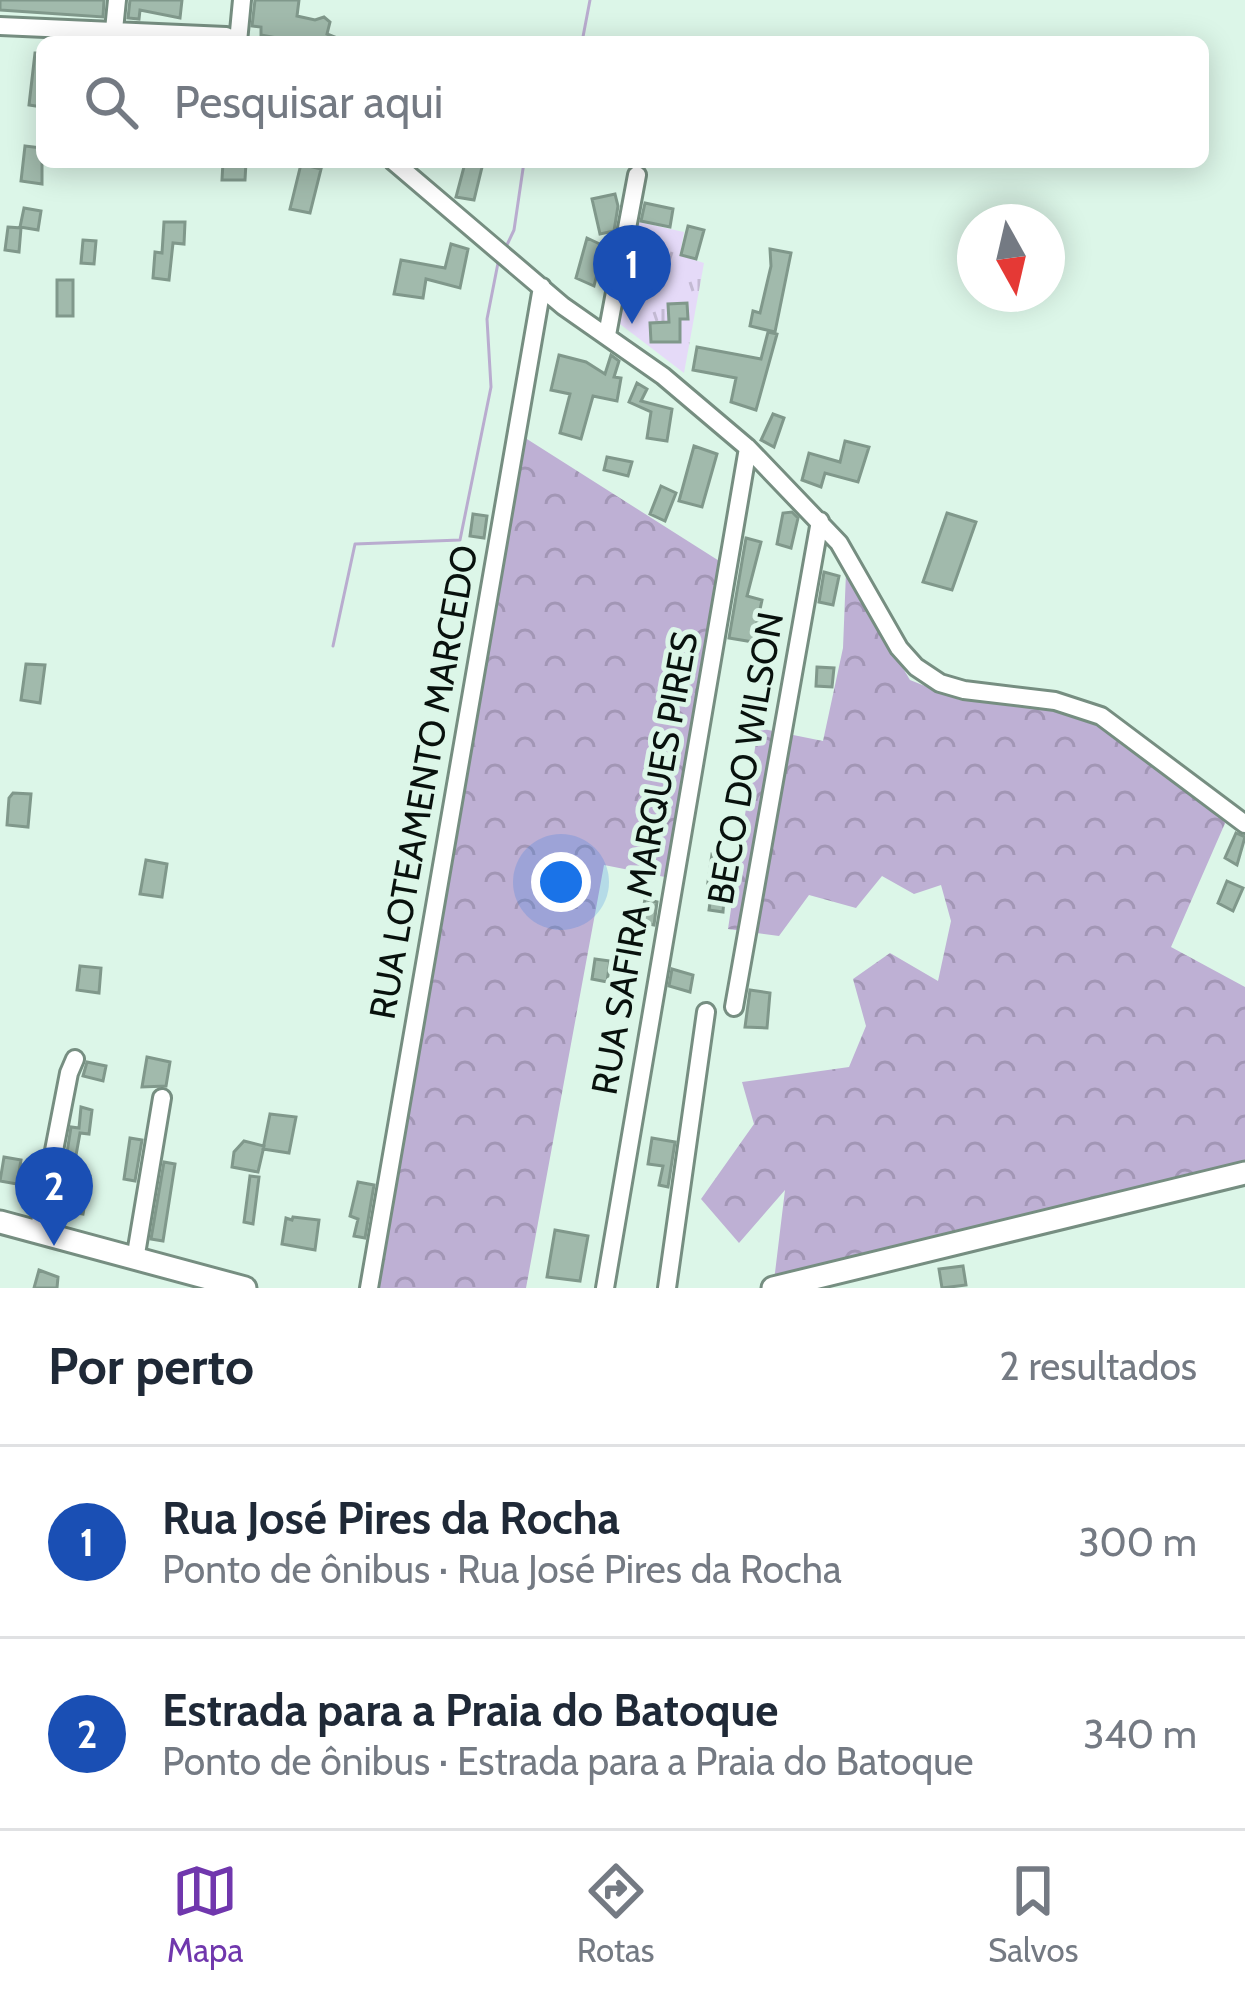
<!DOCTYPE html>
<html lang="pt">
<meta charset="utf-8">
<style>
body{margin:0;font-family:Cabin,sans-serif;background:#f2f2f3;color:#1f2937}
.compass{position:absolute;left:957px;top:204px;width:108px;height:108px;border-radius:50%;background:#fff;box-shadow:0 6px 30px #0003;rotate:172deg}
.you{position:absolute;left:561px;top:882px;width:42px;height:42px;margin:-30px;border:9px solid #fff;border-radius:50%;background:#1a73e8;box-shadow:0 0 0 18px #1a73e833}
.badge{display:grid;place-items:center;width:78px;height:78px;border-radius:50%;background:#7037ad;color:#fff;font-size:39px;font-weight:700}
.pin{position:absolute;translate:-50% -99px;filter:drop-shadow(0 3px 6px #0008)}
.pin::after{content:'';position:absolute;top:63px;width:42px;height:36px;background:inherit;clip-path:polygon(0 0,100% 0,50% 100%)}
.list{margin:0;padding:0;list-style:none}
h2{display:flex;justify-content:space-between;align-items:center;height:156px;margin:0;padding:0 48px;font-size:51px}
h2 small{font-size:39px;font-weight:400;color:#747a83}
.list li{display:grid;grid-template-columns:78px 1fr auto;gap:36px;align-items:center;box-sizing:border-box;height:192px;padding:0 48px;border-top:3px solid #e0e1e3}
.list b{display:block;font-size:45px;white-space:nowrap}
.list p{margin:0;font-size:39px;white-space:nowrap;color:#747a83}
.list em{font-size:39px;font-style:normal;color:#747a83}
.icon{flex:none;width:66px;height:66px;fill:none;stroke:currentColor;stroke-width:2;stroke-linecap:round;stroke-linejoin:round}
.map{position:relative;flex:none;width:1245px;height:1288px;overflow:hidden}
.search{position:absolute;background:#fff;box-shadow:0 6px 30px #0003;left:36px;right:36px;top:36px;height:132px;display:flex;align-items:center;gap:30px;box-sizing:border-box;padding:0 42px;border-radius:18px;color:#747a83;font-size:45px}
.sheet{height:540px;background:#fff}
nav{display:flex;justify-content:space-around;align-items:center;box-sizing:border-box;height:168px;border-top:3px solid #e0e1e3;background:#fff;font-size:33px;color:#747a83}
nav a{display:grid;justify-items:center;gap:6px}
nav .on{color:#7037ad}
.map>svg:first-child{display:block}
.forest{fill:url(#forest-crowns)}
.park{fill:url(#park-tufts)}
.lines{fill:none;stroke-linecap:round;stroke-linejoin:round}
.stream{stroke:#b9accf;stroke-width:3}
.building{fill:#a1baac;stroke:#80988b;stroke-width:3}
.minor-casing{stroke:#768e81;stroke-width:22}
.major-casing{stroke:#768e81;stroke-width:27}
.minor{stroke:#fff;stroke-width:16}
.major{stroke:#fff;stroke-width:21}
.labels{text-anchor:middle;stroke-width:10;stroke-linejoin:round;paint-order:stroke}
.street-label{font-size:36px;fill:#08110d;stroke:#dcf6e8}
</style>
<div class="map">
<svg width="1245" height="1288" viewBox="0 0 1245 1288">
<defs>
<pattern id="forest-crowns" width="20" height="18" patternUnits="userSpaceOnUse" patternTransform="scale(3)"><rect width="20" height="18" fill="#beb0d4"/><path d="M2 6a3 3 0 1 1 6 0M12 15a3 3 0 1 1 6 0" fill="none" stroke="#a296b5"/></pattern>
<pattern id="park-tufts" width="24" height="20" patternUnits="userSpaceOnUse" patternTransform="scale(3)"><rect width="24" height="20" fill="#e5daf8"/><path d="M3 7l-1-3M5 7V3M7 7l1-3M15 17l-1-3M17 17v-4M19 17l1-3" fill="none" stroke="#c3bad3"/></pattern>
</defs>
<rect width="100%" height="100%" fill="#dcf6e8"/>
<!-- forest -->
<path class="forest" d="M519,434L724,564L665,877L604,865L526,1288H372Z
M846,572L910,680L960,700L1041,706L1093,720L1226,821L1171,947L1245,987V1164L774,1281L785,1190L739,1243L701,1199L754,1124L742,1082L849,1067L866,1026L853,979L890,953L938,981L951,921L941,885L914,894L882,876L856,908L809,895L779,936L728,929L758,728L823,741L843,648Z"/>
<!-- park -->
<path class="park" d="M634,221L684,232L680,255L704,263L684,373L616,321Z"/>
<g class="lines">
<!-- stream -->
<path class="stream" d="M582,42L590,0
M505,249L514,230L524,162
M333,646L355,544L460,540L491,387L487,319L498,263"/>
</g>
<!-- building -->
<path class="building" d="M0,0H104L103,17L0,10Z
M130,0H182L180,18L140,10L139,19L128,18Z
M255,0H299L297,16L315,20L324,17L330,22L327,34L347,42H277V38L261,35V27L252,26Z
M35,53H42V107L29,105Z
M25,146L42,148V184L21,181Z
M223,162H246L245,180H222Z
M465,163L482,167L474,200L456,197Z
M301,164L321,169L310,213L290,209Z
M615,194L618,206L614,231L600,234L592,199Z
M645,203L673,209L670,227L641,221Z
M24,208L41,211L38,230L20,227Z
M164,222H185L184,244L173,243L169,280L153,278L155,252L162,253Z
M688,226L704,230L696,259L681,255Z
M8,227L21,228L19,252L5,250Z
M587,238L604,246L594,286L576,278Z
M83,240L96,241L94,264L81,263Z
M451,244L468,249L460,288L426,279L423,298L394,294L401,260L445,268Z
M770,249L791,253L775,332L750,326L753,311L760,313L771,266Z
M57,280H73V316H57Z
M687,303L688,319H680V342H651L650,323L669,322L668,304Z
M768,332L777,334L756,410L731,402L736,378L693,370L697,347L761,359Z
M559,355L586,362L605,374L611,355L619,361L614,377L621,378L617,401L593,396L581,439L560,433L570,394L551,390Z
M637,383L647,389L641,401L672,409L667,441L647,438L651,412L629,402Z
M773,414L784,418L774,447L761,440Z
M845,441L869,447L858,482L825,473L821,487L802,480L809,453L840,462Z
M694,446L717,454L702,507L679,501Z
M607,457L632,462L628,476L604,470Z
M661,486L676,493L665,521L650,514Z
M792,512L798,518L791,548L777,544L783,513Z
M947,513L976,522L952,590L923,582Z
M473,514L487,516L484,538L470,536Z
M746,538L761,542L747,596L762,600L753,642L729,638Z
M824,572L839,576L833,605L819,602Z
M26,664L45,665L40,703L21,700Z
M817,667L834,668L832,687L816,686Z
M13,793L31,794L28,827L7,825L9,798Z
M1236,833L1245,837L1237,865L1225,858Z
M712,854L727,857L723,912L709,910L711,896H706Z
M146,860L167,864L162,897L140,894Z
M1227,881L1243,888L1233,911L1218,903Z
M645,899L657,902L654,925L637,922L638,909L643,910Z
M595,959L610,961L607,982L592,979Z
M80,966L101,968L99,993L77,990Z
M672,969L693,975L690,992L669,986Z
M750,990L770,993L767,1028L745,1027Z
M147,1057L170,1062L166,1086L142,1087Z
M87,1062L106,1066L103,1081L83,1076Z
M81,1107L92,1110L89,1134L80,1133L73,1172L90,1176L83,1214L58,1210L71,1127L79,1128Z
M270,1114L296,1117L289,1153L263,1149Z
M130,1138L142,1140L135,1181L124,1179Z
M652,1138L675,1142L668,1187L659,1185L663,1166L648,1164Z
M244,1141L264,1146L258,1172L232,1167L234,1152Z
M4,1157L21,1160L17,1184L0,1181Z
M164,1162L175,1164L163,1241L151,1239Z
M250,1176L259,1177L253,1224L244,1222Z
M358,1182L374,1185L365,1238L354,1236L358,1219L350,1216Z
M293,1217L319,1220L315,1250L282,1244L286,1218L292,1220Z
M555,1230L588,1236L580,1281L547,1277Z
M963,1266L966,1285L942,1288L939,1269Z
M39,1270L58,1277L57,1288H34Z"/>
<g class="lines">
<!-- minor casing -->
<g class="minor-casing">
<path id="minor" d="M0,26L226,36L239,42
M114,30L117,0
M238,42L242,0
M394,162L563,306L663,376L748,448L839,543L899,648L916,667L940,683L964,690L1055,701L1101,716L1245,824
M607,335L637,175
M734,1007L820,521
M38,1233L69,1073L75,1059
M135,1260L162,1098
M369,1288L542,287
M605,1288L748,448
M667,1288L706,1012"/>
</g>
<!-- major casing -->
<g class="major-casing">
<path id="major" d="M0,1222L245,1288
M773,1288L1245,1173"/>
</g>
<!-- minor -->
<use href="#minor" class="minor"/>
<!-- major -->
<use href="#major" class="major"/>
</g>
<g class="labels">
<!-- street labels -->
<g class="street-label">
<text transform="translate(745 758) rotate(-80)" y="13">BECO DO WILSON</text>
<text transform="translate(423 782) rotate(-80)" y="13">RUA LOTEAMENTO MARCEDO</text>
<text transform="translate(644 863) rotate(-80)" y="13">RUA SAFIRA MARQUES PIRES</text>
</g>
</g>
</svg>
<svg class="compass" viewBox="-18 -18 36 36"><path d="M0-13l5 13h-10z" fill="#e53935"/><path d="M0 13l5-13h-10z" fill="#747a83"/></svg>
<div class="you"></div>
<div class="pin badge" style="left:632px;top:324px;background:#1a4fb4">1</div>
<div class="pin badge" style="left:54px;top:1246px;background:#1a4fb4">2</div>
<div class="search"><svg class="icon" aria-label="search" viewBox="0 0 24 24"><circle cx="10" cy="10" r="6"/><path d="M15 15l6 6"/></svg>Pesquisar aqui</div>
</div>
<section class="sheet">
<h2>Por perto<small>2 resultados</small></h2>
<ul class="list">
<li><span class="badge" style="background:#1a4fb4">1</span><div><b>Rua José Pires da Rocha</b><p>Ponto de ônibus · Rua José Pires da Rocha</p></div><em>300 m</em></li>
<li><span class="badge" style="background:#1a4fb4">2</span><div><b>Estrada para a Praia do Batoque</b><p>Ponto de ônibus · Estrada para a Praia do Batoque</p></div><em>340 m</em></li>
</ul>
</section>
<nav>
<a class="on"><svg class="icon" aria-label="map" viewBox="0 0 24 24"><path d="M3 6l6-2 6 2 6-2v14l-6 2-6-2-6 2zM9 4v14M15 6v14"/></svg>Mapa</a>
<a><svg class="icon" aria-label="directions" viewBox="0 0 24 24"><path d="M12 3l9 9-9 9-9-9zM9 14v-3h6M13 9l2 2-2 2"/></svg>Rotas</a>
<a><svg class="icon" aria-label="saved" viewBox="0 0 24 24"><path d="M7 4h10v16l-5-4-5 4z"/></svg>Salvos</a>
</nav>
